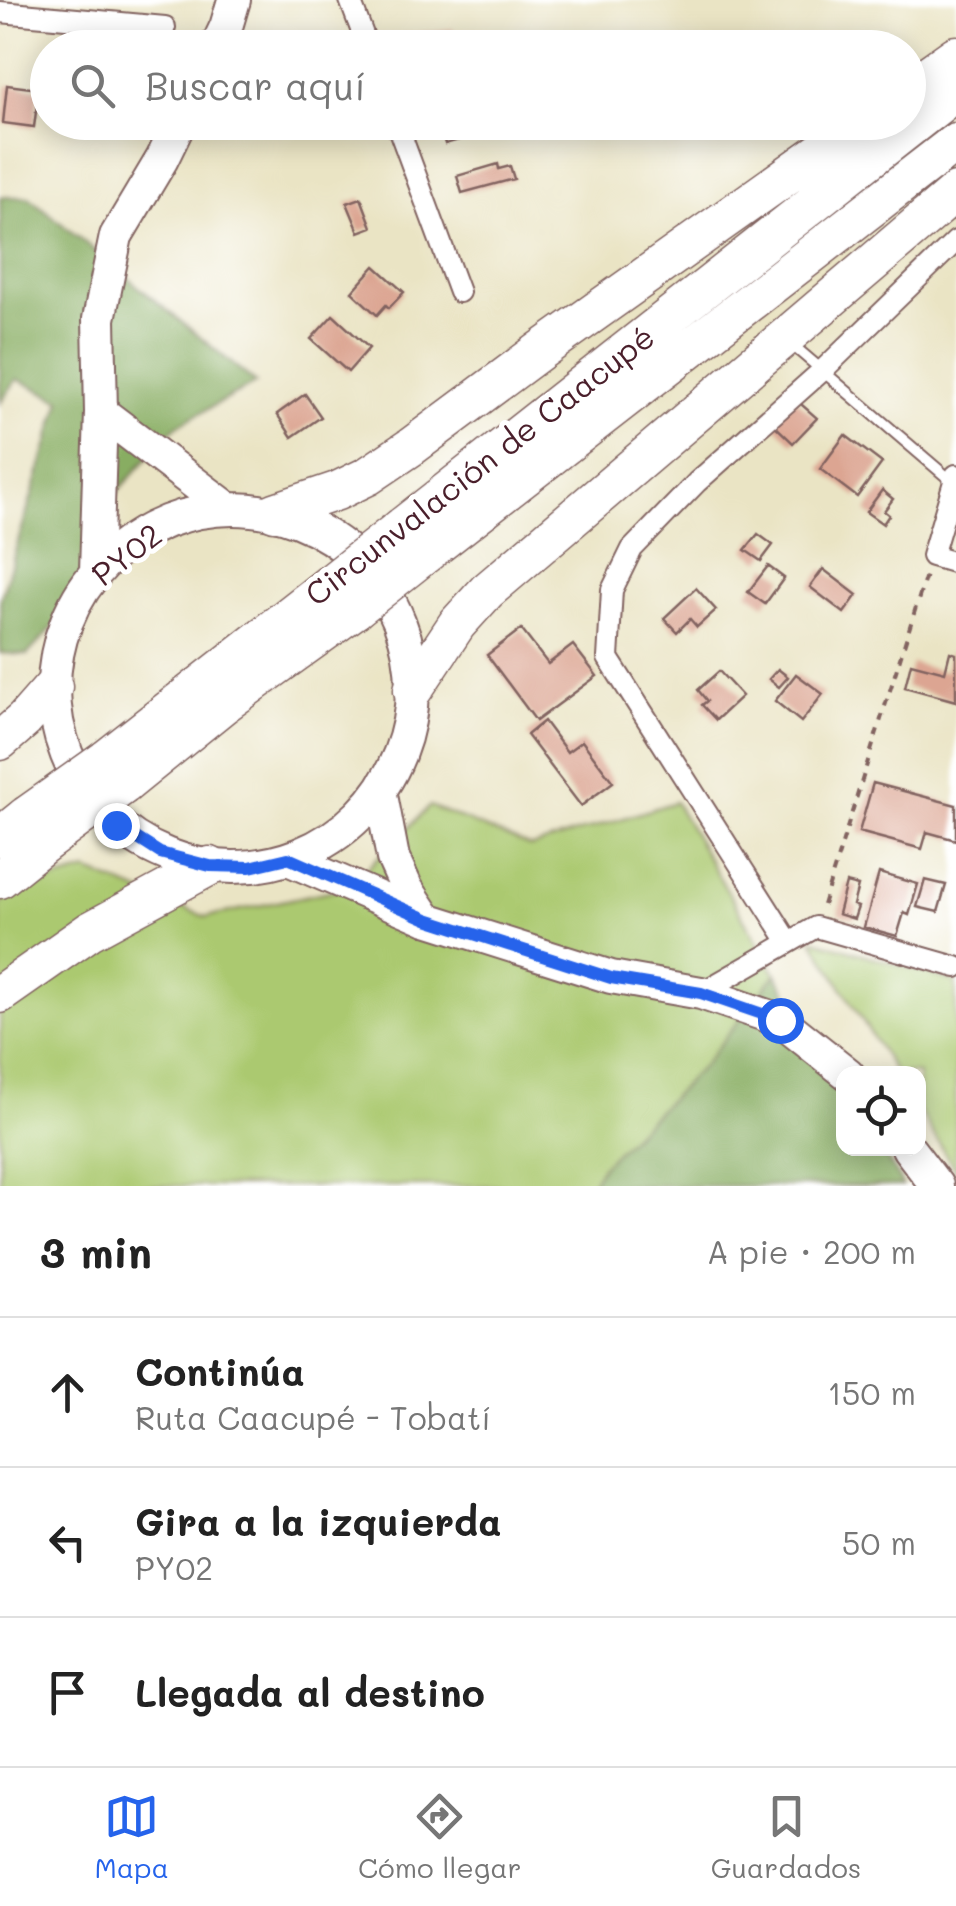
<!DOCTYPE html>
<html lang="es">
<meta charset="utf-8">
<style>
body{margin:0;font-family:Mali,sans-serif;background:#f2f2f2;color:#222}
.controls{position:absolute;right:30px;bottom:30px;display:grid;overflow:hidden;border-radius:20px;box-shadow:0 5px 25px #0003}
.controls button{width:90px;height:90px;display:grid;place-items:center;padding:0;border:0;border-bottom:2px solid #e0e0e0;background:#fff;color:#222;font:50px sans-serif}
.stop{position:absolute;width:30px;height:30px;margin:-22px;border:8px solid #2563eb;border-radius:50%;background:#fff}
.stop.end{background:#2563eb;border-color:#fff;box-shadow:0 2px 10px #0008}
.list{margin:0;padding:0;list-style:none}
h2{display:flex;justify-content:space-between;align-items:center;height:130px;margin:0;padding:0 40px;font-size:42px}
h2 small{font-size:32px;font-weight:400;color:#767676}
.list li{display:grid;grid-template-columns:65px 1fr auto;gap:30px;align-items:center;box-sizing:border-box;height:150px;padding:0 40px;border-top:2px solid #e0e0e0}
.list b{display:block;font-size:38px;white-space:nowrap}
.list p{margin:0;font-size:32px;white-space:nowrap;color:#767676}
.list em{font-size:32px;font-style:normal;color:#767676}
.icon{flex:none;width:55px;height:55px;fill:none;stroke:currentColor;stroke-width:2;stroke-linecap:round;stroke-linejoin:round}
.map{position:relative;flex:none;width:956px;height:1186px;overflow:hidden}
.search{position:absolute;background:#fff;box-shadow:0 5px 25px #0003;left:30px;right:30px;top:30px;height:110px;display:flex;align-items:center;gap:25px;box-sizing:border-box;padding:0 35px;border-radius:55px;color:#767676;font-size:38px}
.sheet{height:580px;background:#fff}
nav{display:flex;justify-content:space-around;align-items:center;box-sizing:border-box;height:140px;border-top:2px solid #e0e0e0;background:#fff;font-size:28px;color:#767676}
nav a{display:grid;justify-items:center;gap:5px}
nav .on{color:#2563eb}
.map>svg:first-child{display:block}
.green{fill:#abc970;stroke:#7a744e;stroke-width:2.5}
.forest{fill:#88ad62;stroke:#696646;stroke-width:2.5}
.building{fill:#dca592}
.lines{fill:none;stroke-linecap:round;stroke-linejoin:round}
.lane-casing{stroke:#826461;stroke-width:14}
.street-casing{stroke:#826461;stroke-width:24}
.primary-casing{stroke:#826461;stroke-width:36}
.highway-casing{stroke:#826461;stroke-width:41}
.path{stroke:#826461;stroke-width:4;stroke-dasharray:8 8;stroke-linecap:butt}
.lane{stroke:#fff;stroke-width:10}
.street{stroke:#fff;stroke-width:20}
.primary{stroke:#fff;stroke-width:32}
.highway{stroke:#fff;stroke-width:38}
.highway-bridge-casing{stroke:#826461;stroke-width:41;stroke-linecap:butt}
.highway-bridge{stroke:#fff;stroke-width:38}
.route{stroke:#2563eb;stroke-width:12}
.labels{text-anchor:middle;stroke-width:10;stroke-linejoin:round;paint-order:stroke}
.street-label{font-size:32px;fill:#4a1f2b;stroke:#fff}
</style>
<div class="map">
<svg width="956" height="1186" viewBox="0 0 956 1186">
<rect width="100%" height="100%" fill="#fff"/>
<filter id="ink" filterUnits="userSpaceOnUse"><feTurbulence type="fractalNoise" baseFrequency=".01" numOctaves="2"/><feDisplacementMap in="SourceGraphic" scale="20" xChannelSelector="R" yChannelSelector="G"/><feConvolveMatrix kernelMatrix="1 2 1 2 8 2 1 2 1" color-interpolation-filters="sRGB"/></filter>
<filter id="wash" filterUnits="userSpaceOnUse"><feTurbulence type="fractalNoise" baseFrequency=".0048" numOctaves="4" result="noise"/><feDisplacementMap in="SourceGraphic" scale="40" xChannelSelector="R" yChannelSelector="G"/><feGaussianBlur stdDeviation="2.25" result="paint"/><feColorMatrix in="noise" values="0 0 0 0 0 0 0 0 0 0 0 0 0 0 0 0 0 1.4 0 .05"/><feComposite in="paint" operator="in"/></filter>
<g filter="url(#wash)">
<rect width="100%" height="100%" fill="#eae4c4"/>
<!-- green -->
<path class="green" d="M675,802L776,974L703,1066L602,1166L590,1186H0V904L16,891L87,871L206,917L348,887L430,806L531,847Z
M812,939L956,982V1172L919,1111L918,1074L895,1073Z"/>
<!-- forest -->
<path class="forest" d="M0,197H29L256,383L176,426L104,507L71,608L27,655L0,653V601L61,400L17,379L0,403Z
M776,974L843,1086L844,1148L881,1149L903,1186H590L602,1166L703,1066Z"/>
<g id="blocks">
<!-- building -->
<path class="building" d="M453,29L455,48H401L400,35Z
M7,85L39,89L34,127L3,123Z
M466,123L470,137L445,144L441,130Z
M498,164L499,169L510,166L514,179L462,193L457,176Z
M361,198L372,227L359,232L347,203Z
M375,266L404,292L389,308L386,305L377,315L352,292Z
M333,315L369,348L348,372L311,339Z
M305,394L321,417L292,437L277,414Z
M794,398L817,418L793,443L772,423Z
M845,435L882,463L857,497L820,469Z
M882,490L893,499L884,511L889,515L883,524L866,512Z
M758,534L773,545L761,561L745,550Z
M768,566L784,578L765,604L748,592Z
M823,569L857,595L844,613L810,587Z
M696,588L716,610L697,627L690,619L677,632L664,618Z
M521,629L548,664L573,645L597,676L536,721L487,655Z
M950,652L956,654V701L905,687L911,663L945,672Z
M778,669L788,677L779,687L769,679Z
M719,671L742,696L716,720L702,705L707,701L698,690Z
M796,674L823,694L801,722L775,701Z
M544,721L567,752L582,741L613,782L581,806L527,735Z
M873,783L956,805V840L927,832L922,849L859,832Z
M879,873L918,884L909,915L904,913L897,936L864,927Z
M925,880L946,885L938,912L917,907Z
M846,883L858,886L853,905L858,907L854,919L838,914Z"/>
</g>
</g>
<g filter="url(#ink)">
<use href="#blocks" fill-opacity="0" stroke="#826461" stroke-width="2.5"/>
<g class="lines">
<!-- lane casing -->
<g class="lane-casing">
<path id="lane" d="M790,343L954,483"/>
</g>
<!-- street casing -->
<g class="street-casing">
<path id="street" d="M350,0L368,48
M0,12L165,27
M396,122L459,292
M956,475L932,556L956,563
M789,942L608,658L612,590L632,549L697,482L823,370L956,241
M701,993L816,927L956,967"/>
</g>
<!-- primary casing -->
<g class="primary-casing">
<path id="primary" d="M216,48L226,27L234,0
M101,412L226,507
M54 688a179 179 0 1 1 358 0a179 179 0 1 1-358 0Z
M96,571L101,412L99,319L116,236L162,159L180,122
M380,790L393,858L407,889L427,919
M288,859L427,919L611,977L701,993L780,1020L848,1074
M908,1148L937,1186"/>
</g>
<!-- highway casing -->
<g class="highway-casing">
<path id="highway" d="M908,89L956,55
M275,512L337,491L368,476L411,447L540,351L862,122
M403,526L956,91
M428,552L956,142
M413,690L457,624L487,591L956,192
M0,741L24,720L53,687
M105,760L331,583
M124,785L224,704L356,609
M0,837L26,816
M0,879L45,843
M0,994L90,931L210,866"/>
</g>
<!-- path -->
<path class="path" d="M823,905L926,575"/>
<!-- lane -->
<use href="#lane" class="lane"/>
<!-- street -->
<use href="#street" class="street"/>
<!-- primary -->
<use href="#primary" class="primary"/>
<!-- highway -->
<use href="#highway" class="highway"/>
<!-- highway-bridge casing -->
<g class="highway-bridge-casing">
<path id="highway-bridge" d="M331,583L403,526
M356,609L428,552
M26,816L105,760
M45,843L124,785"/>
</g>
<!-- highway-bridge -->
<use href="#highway-bridge" class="highway-bridge"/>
</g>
</g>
<g class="lines" filter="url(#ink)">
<!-- route -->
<path class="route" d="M116,825L160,853L210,866L250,867L288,858L427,919L611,978L701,993L780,1020"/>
</g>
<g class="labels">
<!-- street labels -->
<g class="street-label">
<text transform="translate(480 466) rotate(-38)" y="11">Circunvalación de Caacupé</text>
<text transform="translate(127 555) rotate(-38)" y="11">PY02</text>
</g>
</g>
</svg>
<div class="controls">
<button><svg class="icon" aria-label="locate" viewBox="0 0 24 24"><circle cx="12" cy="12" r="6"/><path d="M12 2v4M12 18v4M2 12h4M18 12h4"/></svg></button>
</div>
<div class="stop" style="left:780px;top:1020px"></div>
<div class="stop end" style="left:116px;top:825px"></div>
<div class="search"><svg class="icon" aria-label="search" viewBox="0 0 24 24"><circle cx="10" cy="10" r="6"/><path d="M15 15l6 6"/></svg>Buscar aquí</div>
</div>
<section class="sheet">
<h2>3 min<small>A pie · 200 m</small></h2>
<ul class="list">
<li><svg class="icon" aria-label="ahead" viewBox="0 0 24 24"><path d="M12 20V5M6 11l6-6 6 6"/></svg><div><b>Continúa</b><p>Ruta Caacupé - Tobatí</p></div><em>150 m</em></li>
<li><svg class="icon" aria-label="left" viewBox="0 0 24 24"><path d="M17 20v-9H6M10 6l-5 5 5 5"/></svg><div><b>Gira a la izquierda</b><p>PY02</p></div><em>50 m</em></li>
<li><svg class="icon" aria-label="arrive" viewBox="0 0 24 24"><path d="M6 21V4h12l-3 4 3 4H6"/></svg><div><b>Llegada al destino</b></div></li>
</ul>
</section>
<nav>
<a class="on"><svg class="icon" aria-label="map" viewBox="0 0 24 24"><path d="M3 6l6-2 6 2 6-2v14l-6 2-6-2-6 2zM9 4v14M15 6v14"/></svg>Mapa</a>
<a><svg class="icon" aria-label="directions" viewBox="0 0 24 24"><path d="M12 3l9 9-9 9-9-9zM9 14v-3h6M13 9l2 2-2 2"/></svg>Cómo llegar</a>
<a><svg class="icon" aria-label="saved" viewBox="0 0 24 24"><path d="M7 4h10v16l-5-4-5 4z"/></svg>Guardados</a>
</nav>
